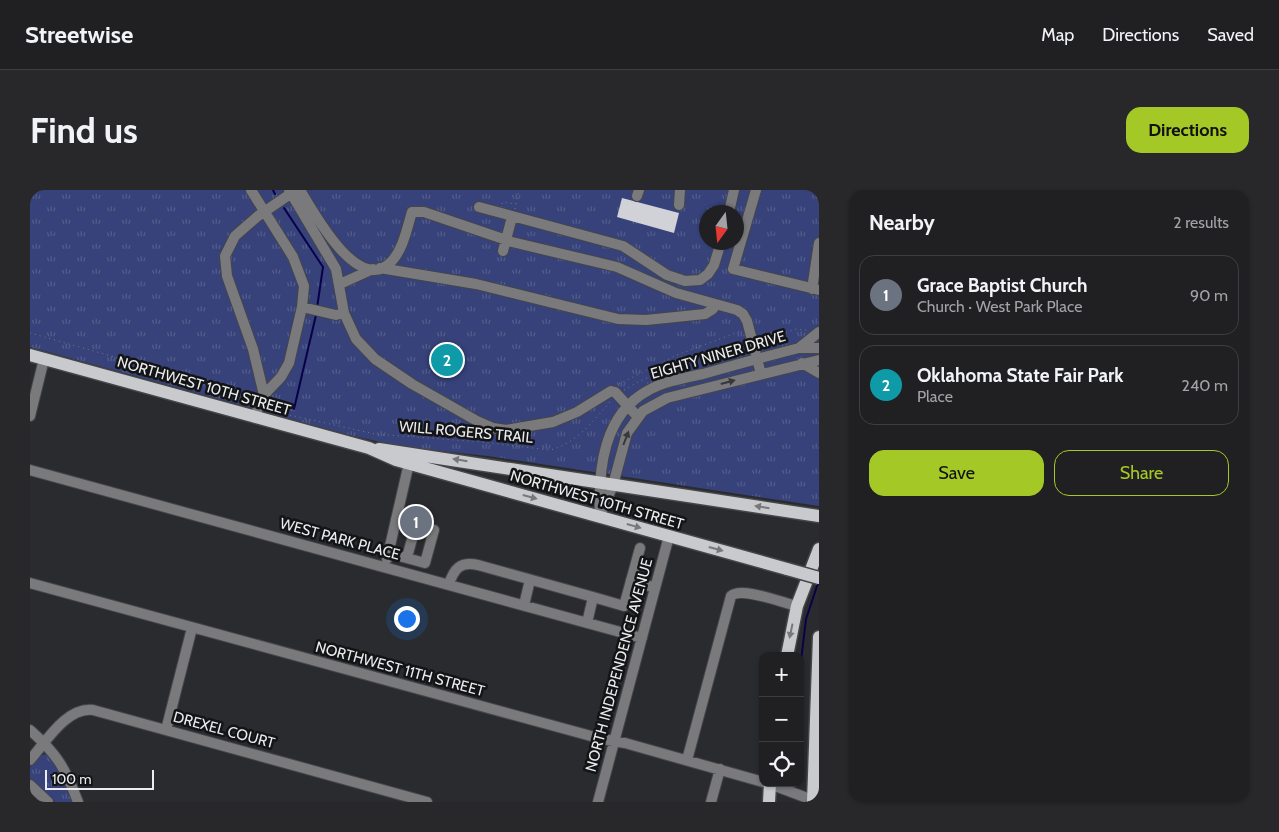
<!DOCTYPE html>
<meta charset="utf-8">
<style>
body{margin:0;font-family:Cabin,sans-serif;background:#28282b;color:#f1f3f6}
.controls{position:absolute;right:15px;bottom:15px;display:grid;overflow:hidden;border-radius:10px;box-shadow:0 1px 4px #0004}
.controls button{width:45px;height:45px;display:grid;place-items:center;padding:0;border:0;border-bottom:1px solid #3d3e41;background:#202023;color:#f1f3f6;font:25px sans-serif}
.compass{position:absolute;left:669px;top:15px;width:45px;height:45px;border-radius:50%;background:#202023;box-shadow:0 1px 4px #0004;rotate:195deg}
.scale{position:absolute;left:15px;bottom:12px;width:109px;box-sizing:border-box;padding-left:5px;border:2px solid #ececef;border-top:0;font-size:14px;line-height:18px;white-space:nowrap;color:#ececef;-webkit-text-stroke:4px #131415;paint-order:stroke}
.you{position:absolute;left:376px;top:428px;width:18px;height:18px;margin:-12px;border:4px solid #fff;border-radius:50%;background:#1a73e8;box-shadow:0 0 0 8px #1a73e833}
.badge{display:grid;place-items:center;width:32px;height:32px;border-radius:50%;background:#a4c825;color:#fff;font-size:16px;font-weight:700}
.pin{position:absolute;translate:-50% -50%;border:2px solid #fff;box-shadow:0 1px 5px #0006}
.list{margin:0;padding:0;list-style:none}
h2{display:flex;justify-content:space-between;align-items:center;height:65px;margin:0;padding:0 20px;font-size:21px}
h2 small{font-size:16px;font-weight:400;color:#a2a3a6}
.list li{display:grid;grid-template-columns:32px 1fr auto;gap:15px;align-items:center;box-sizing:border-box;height:80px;margin:0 10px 10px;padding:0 10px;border:1px solid #3d3e41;border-radius:15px}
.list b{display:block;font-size:19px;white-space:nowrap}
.list p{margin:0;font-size:16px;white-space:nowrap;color:#a2a3a6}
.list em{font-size:16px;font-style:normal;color:#a2a3a6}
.actions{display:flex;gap:10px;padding:15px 20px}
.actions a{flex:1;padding:11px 0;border:1px solid #a4c825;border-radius:15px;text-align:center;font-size:18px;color:#a4c825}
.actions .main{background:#a4c825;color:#111}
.icon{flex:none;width:28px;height:28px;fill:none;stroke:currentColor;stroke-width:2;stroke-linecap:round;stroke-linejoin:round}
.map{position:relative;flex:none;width:789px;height:612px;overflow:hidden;border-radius:15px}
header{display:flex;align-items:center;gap:30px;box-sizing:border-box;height:70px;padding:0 25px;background:#202023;border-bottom:1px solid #3d3e41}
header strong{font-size:24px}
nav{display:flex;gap:28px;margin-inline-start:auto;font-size:18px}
.intro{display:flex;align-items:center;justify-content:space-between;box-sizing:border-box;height:120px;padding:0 30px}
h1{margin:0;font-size:35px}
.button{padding:12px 22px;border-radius:15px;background:#a4c825;color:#111;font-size:18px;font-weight:700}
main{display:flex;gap:30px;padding:0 30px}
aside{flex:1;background:#202023;border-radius:15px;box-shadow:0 1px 4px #0004}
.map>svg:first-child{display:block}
.grass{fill:url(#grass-tufts);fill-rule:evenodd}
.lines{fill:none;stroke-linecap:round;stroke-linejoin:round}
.stream{stroke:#090049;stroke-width:2}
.building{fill:#d1d2d7}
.minor-casing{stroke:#45464a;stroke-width:12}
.major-casing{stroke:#45464a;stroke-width:15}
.path{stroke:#797a7e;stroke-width:1;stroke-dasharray:1 4;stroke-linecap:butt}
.minor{stroke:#7a7a7c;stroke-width:10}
.major{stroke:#c9cace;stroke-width:12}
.major-bridge-casing{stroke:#45464a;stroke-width:15;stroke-linecap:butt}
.major-bridge{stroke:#c9cace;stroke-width:12}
.oneway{fill:#373839}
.oneway2{fill:#77787b}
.labels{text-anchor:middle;stroke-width:5;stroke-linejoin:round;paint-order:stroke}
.street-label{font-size:15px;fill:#ececef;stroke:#131415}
</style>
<header>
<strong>Streetwise</strong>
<nav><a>Map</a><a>Directions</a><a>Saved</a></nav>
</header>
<div class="intro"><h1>Find us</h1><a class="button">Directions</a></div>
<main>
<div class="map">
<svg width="789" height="612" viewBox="0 0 789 612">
<defs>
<pattern id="grass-tufts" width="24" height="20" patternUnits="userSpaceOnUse" patternTransform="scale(1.25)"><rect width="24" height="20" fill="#364279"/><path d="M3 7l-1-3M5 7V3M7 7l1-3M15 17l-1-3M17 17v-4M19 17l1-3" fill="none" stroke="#535d8c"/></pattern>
</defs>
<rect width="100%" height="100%" fill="#2a2b2f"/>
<!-- grass -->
<path class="grass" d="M0,0H789V316L458,266L374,257L319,245L0,157ZM676,22H706V52H676Z
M15,564C31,568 38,598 44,612H25L0,589V577L10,566Z"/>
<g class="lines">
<!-- stream -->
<path class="stream" d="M243,0L245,4
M254,18L293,77L287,118
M264,219L286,125
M770,479L776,429L788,393"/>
</g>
<!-- building -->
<path class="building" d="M592,8L649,23L644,43L587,27Z"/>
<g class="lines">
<!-- minor casing -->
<g class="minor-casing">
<path id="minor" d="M221,0L263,67L274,96L272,117L259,173L251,187L231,208L225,228
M259,0L306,79L314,123L326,149L345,169L382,194L447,231L463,238L476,240L523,232L547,222L581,201L585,202L608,227
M270,0C283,21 328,106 361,72C373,60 377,38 382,22H394L482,52L587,77L646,103L707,120L713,124L717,131L731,184
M726,0L703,79L789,100
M607,6L609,0
M649,15L650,0
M449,17L593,56L637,85L655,91L670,90L678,84L684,75L691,52
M699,22L704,0
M473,61L482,27
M350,78L446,94L588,129L616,130L675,124L683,119L685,114
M310,94L343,79
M782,99L789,53
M272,117L306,125L314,123
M769,158L789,142
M772,173L789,183
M234,205L223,159L197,86L195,66L205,46L228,26L266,0
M0,226L14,169
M0,280L612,448
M571,323L583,295L597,243L613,221L637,208L789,170
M570,326C568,280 573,224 619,200C635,191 655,188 673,184C705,175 737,166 769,158H789
M358,363L395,373L404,340L366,329
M377,367L386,335
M357,369L379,273
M601,390L625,398
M0,393L572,549L595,553L733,592
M419,394C424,379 430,371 448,375L563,407L557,433
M563,407L594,416L610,358
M494,415L500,390
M0,540C28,565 35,578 48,612
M136,540L162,438
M0,570C16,552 36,517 63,520L397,612
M657,570L701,406C711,396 753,413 767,416
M737,593L788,612
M0,595L18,612
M568,612L639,346
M681,612L690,579"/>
</g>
<!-- major casing -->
<g class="major-casing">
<path id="major" d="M0,165L339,258L366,270L757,379
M349,259L789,326
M757,466L767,416L789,359
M739,612L740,593
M783,612L789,447"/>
</g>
<!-- path -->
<path class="path" d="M472,14L473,12L486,14
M485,19L489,0
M0,143L173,192L213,212
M732,150L766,139L778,140
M589,194L647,165L711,141
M594,200L608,192L660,169L714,156
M255,224L345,244L451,252L520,260C546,254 563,231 580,212"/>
<!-- minor -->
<use href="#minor" class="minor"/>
<!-- major -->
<use href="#major" class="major"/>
<!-- major-bridge casing -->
<g class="major-bridge-casing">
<path id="major-bridge" d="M757,379L789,388"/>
</g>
<!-- major-bridge -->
<use href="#major-bridge" class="major-bridge"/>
</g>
<!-- one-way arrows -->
<defs><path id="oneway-solid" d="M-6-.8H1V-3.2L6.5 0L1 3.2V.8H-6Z" transform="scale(1.25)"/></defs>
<g class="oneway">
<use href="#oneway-solid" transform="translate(698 192) rotate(-15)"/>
<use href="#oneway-solid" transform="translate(596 248) rotate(-69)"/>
</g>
<g class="oneway2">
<use href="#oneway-solid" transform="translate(430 270) rotate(-171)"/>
<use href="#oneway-solid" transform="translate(500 307) rotate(15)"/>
<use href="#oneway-solid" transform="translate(732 317) rotate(-171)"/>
<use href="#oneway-solid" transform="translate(604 336) rotate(16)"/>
<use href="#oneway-solid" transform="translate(686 359) rotate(15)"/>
<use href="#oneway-solid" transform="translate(761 441) rotate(102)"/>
</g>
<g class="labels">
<!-- street labels -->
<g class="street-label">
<text transform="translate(688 165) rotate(-16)" y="5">EIGHTY NINER DRIVE</text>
<text transform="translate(174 196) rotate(16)" y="5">NORTHWEST 10TH STREET</text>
<text transform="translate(436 242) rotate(5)" y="5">WILL ROGERS TRAIL</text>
<text transform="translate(567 310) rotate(16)" y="5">NORTHWEST 10TH STREET</text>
<text transform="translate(310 349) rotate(15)" y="5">WEST PARK PLACE</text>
<text transform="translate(589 475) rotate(-75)" y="5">NORTH INDEPENDENCE AVENUE</text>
<text transform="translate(370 479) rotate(15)" y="5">NORTHWEST 11TH STREET</text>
<text transform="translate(194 540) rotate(15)" y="5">DREXEL COURT</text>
</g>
</g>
</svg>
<div class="controls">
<button>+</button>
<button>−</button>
<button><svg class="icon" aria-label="locate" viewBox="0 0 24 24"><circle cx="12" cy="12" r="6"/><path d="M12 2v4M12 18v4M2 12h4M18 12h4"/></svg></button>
</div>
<svg class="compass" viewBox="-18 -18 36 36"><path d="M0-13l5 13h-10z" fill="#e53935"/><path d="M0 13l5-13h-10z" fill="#a2a3a6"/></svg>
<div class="scale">100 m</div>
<div class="you"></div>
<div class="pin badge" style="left:386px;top:332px;background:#6b7280">1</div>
<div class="pin badge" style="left:417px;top:170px;background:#0f9aa8">2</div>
</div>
<aside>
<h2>Nearby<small>2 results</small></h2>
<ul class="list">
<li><span class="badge" style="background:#6b7280">1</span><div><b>Grace Baptist Church</b><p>Church · West Park Place</p></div><em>90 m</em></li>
<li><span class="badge" style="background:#0f9aa8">2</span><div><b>Oklahoma State Fair Park</b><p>Place</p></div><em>240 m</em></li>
</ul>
<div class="actions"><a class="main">Save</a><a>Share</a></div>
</aside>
</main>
